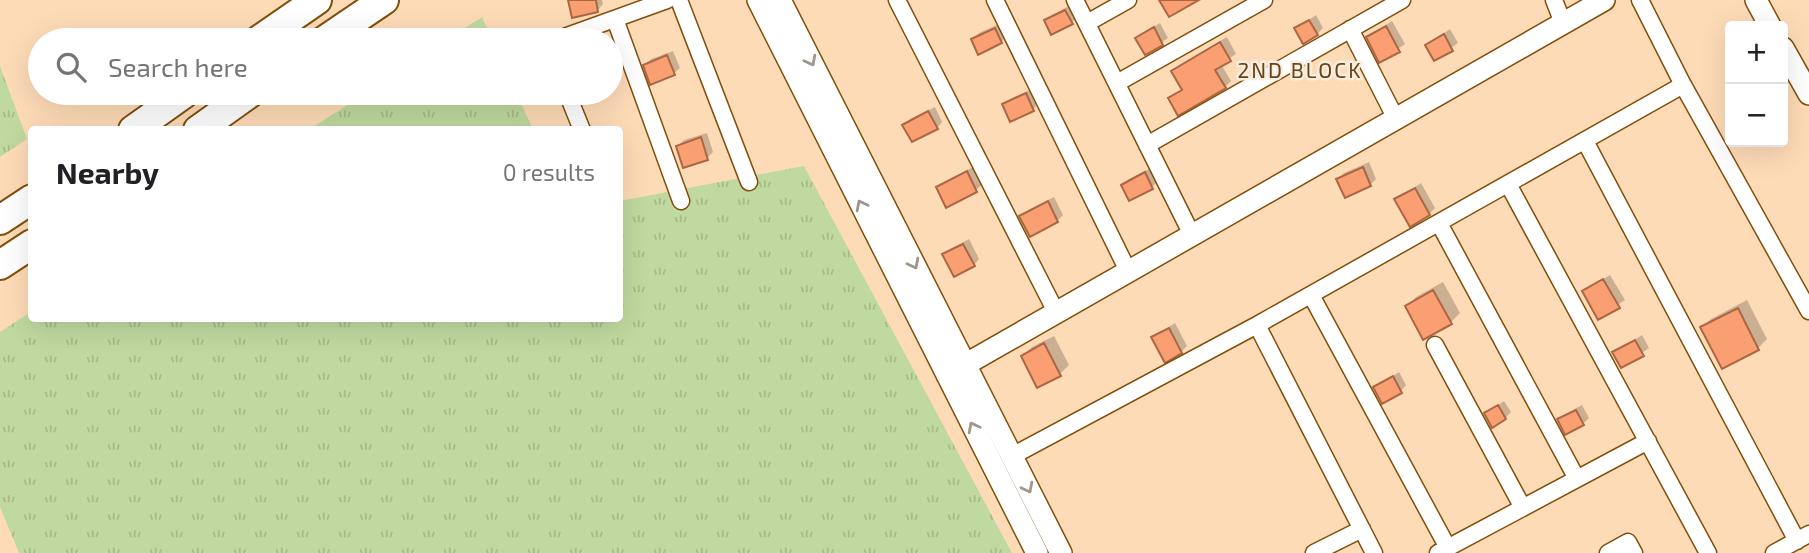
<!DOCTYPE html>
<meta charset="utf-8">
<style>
body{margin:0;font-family:"Exo 2",sans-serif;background:#f2f2f2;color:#202124}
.controls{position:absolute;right:21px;top:21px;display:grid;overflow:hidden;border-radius:7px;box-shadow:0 7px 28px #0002}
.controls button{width:63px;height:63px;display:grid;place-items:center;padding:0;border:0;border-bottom:2px solid #e0e0e0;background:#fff;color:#202124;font:35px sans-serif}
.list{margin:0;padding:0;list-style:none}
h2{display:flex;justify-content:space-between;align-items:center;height:91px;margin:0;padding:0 28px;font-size:30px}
h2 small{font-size:23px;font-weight:400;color:#757577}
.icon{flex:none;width:38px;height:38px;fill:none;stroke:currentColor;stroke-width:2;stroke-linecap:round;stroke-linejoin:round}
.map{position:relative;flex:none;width:1809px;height:553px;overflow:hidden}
.search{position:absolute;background:#fff;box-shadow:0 7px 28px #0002;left:28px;top:28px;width:595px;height:77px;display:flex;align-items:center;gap:18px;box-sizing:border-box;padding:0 24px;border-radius:38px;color:#757577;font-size:26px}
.panel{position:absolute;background:#fff;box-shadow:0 7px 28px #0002;left:28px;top:126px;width:595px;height:196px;border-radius:7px}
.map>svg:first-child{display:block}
.grass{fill:url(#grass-tufts)}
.shadow{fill:#0003}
.building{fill:#f99f72;stroke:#ab6744;stroke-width:2}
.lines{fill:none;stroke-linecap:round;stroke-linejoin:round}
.street-casing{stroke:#814f09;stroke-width:19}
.secondary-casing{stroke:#814f09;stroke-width:24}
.highway-casing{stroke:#814f09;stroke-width:32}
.street{stroke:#fff;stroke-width:16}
.secondary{stroke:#fff;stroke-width:21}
.highway{stroke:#fff;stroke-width:28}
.oneway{stroke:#a2968a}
.labels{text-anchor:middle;stroke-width:5;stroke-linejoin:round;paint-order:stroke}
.neighbourhood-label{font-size:21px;letter-spacing:2px;fill:#6a4314;stroke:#f8ede1}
</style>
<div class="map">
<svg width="1809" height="553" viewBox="0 0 1809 553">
<defs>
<pattern id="grass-tufts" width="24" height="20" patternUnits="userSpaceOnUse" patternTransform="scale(1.75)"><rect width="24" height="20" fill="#c0d9a0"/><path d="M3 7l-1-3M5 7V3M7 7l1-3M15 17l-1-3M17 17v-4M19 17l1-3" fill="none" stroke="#a6bb89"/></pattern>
</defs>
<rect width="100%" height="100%" fill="#fedbb7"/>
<!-- grass -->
<path class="grass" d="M482,17L492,40H446Z
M0,66L27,139L0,157Z
M366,93H516L533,129H310Z
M804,166L1012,553H19L0,507V332L31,312L32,318H620V201Z"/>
<!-- shadow -->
<path class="shadow" d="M569,0H602L603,4L598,10Z
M1071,5L1077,17L1072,22L1046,21L1052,15Z
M1316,15L1323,28L1317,34L1296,29Z
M1392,21L1405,44L1380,61L1368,37Z
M1001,23L1007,36L1001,42L973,39L979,33Z
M1160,23L1168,38L1146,53L1137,38Z
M1450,29L1458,43L1435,59L1427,45Z
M1227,37L1236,54L1221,64L1231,81L1225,87L1170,99L1183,89L1173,71L1179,65Z
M673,51L680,68L674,73L645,65L651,59Z
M1032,89L1039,103L1033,109L1004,105L1010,99Z
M935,107L942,122L937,128L905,125L910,119Z
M707,133L713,152L707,158L684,166L678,146L684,140Z
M1369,162L1376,179L1370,185L1338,179L1344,173Z
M973,167L982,185L976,190L938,188L944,182Z
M1151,168L1158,181L1152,187L1130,199L1123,185L1129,179Z
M1421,183L1435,208L1429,214L1396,200Z
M1054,197L1063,215L1057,221L1030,235L1021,216L1027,211Z
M969,239L979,259L974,265L945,255L950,249Z
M1610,275L1625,300L1599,317L1584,291Z
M1443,282L1460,313L1451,322L1407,306L1416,297Z
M1747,300L1767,339L1758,348L1722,367L1702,328L1711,319Z
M1175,323L1187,346L1181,352L1153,337Z
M1642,335L1649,348L1622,366L1615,353Z
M1054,336L1069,365L1060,374L1038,386L1023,356L1032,347Z
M1399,372L1406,385L1401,391L1375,388Z
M1504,401L1511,412L1505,418L1486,414Z
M1582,405L1589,418L1583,424L1559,420L1565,414Z"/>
<!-- building -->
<path class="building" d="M568,0H596L598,12L572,18Z
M1159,0H1199L1169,17Z
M1065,10L1073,24L1051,35L1044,20Z
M1309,20L1318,35L1303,44L1294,28Z
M1386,26L1400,52L1379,63L1366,37Z
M1154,27L1163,45L1145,55L1135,38Z
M995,28L1002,43L978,55L971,39Z
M1444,34L1453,51L1434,61L1425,45Z
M1220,42L1231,61L1215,70L1226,88L1178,116L1168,98L1182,90L1171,71Z
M667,55L675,75L650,85L643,65Z
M1026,93L1034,111L1010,122L1002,104Z
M928,111L938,129L912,142L902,125Z
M701,137L708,160L683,168L676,146Z
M1363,167L1371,186L1345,198L1336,179Z
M967,171L977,192L946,208L936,187Z
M1145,172L1153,189L1129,201L1121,185Z
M1415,188L1430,215L1410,227L1394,199Z
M1048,201L1058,222L1030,237L1019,216Z
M963,244L975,266L954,277L942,254Z
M1603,279L1620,308L1598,320L1582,291Z
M1433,290L1452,324L1423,340L1405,306Z
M1738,308L1759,350L1722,369L1700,327Z
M1169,328L1182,353L1165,363L1151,337Z
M1635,340L1644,356L1621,368L1612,352Z
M1044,343L1061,376L1037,388L1021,356Z
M1393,376L1402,393L1382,404L1373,387Z
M1498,405L1506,419L1492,428L1484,413Z
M1576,410L1584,425L1565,435L1557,419Z"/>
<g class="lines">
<!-- street casing -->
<g class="street-casing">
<path id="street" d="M679,0L749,182
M897,0L1056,312
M995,0L1128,271
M1075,0L1192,235
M1554,0L1563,23
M1640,0L1683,85L1809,311
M615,19L681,201
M1087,23L1128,0
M1350,29L1396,119
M560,40L567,36L667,0
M1117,83L1264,0
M567,93L582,130
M1585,141L1797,541
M1147,145L1402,0
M1508,184L1708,553
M1439,223L1577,479
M1311,295L1448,548
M1257,325L1374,553
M1435,345L1523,508
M1012,456L1257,325L1683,85
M1314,553L1362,529
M1438,553L1648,441
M1608,553L1628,542L1634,553
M1774,553L1809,534"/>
</g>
<!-- secondary casing -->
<g class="secondary-casing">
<path id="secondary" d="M758,0L1037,553
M780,0L1061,553
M1756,0L1770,26
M1783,48L1809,94
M947,375L1604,0"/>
</g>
<!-- highway casing -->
<g class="highway-casing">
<path id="highway" d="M259,40L317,0
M325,40L384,0
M133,130L185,93
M198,130L250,93
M0,220L32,199
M0,265L32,244"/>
</g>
<!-- street -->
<use href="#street" class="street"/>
<!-- secondary -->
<use href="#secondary" class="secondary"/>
<!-- highway -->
<use href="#highway" class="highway"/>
</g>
<!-- one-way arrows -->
<defs><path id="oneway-chevron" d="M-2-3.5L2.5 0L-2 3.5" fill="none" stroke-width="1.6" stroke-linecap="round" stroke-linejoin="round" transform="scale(1.75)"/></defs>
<g class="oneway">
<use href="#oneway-chevron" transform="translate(811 61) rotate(63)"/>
<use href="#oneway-chevron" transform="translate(861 205) rotate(-117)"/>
<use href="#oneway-chevron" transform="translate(914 264) rotate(63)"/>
<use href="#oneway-chevron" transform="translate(973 427) rotate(-117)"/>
<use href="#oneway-chevron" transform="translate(1028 488) rotate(63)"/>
</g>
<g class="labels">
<!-- neighbourhood labels -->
<g class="neighbourhood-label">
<text x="1300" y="78">2ND BLOCK</text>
</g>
</g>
</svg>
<div class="controls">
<button>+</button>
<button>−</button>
</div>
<div class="search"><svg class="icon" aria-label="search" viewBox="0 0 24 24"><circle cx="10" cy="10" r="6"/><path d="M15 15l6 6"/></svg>Search here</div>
<section class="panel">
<h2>Nearby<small>0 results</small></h2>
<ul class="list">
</ul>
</section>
</div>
